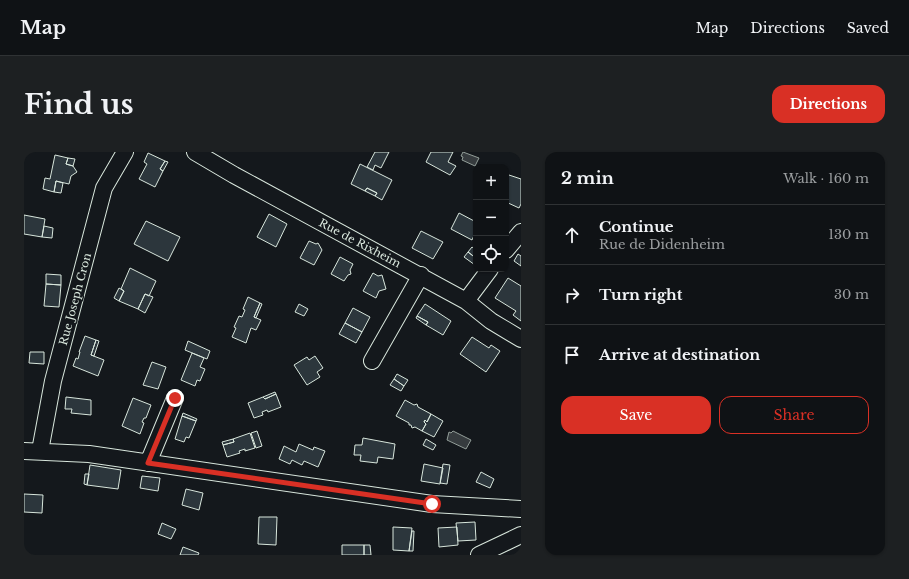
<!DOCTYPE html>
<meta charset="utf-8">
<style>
body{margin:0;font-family:"Libre Baskerville",serif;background:#1d2022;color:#f1f3f6}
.controls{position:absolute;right:12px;top:12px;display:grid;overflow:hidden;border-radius:8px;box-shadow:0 1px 3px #0004}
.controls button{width:36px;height:36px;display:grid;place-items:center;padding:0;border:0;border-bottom:1px solid #2f3234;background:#0f1215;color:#f1f3f6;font:20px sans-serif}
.stop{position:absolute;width:12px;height:12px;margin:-9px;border:3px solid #d93025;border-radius:50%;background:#fff}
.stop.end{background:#d93025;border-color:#fff;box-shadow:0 1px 4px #0008}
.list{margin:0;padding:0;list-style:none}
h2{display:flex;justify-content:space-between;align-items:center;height:52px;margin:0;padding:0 16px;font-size:17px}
h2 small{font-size:13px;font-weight:400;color:#9b9ea0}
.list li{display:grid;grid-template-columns:26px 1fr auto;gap:12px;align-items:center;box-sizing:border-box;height:60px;padding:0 16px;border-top:1px solid #2f3234}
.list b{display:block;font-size:15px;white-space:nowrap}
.list p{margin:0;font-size:13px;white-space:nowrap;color:#9b9ea0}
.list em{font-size:13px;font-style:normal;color:#9b9ea0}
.actions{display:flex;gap:8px;padding:12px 16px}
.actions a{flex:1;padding:9px 0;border:1px solid #d93025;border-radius:12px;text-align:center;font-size:14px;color:#d93025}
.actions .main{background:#d93025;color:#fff}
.icon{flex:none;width:22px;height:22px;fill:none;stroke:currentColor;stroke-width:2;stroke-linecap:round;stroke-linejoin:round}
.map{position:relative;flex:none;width:497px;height:403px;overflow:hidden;border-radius:12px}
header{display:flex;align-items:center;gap:24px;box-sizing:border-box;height:56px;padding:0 20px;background:#0f1215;border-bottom:1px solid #2f3234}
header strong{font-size:19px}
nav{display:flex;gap:22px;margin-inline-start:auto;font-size:14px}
.intro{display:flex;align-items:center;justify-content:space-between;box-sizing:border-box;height:96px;padding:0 24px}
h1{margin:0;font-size:28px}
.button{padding:10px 18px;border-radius:12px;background:#d93025;color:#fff;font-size:14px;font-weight:700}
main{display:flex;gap:24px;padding:0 24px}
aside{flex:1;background:#0f1215;border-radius:12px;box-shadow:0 1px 3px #0004}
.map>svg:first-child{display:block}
.water{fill:#363b3e;stroke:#939e99}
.building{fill:#2c363c;stroke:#d8e6dc}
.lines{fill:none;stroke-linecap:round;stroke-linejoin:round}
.minor-casing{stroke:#d8e6dc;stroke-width:18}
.minor{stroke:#14181c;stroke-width:16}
.route{stroke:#d93025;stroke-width:5}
.labels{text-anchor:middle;stroke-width:3;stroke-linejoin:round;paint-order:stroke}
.street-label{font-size:11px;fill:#d8e6dc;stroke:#14181c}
</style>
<header>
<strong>Map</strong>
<nav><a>Map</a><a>Directions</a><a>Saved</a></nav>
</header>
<div class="intro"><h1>Find us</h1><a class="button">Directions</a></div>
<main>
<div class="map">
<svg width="497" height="403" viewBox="0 0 497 403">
<rect width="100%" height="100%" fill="#14181c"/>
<!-- water -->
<path class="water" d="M439,0L455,6L451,14L438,8L439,5L437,4Z
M429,279L447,288L442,297L423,288L425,280L427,281Z"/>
<!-- building -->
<path class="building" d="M351,0H365L357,16L351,13L349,18L343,15Z
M407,0H429L424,10L432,14L426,23L402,10Z
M124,1L141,9L136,17L139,19L131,35L115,27L123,12L120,10Z
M31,3L44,6L42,12L49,14L53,20L47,24L45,32L32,29L30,40L19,37L21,26L26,27Z
M44,6L51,7L49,14L42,12Z
M141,9L144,10L139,19L136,17Z
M336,12L368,28L358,48L351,44L353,41L343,36L341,39L327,32Z
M485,23L497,27V52L495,56L482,50V29Z
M32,29L39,31L37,41L30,40Z
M343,36L353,41L351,44L341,39Z
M435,61L452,70V79L448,88L427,77Z
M245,62L263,72L252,95L233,85Z
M0,63L21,67L18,85L0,82Z
M122,69L156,85L144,109L110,92Z
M20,74L29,76L28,86L18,85Z
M397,79L419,90L409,107L388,96Z
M285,89L292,92L294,91L298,98L290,113L276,106Z
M448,95L452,98L449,104L444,100Z
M444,100L452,106L451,113L440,105Z
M494,102L497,104V114L490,109Z
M316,105L329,112L326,118L327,122L324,123L320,129L307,122Z
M106,116L132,129L125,144L121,142L114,157L95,149L100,139L97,137Z
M349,121L354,124L358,123L362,137L355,139L352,146L339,139Z
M22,122L37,123V133L22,132Z
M484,126L497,134V169L489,163L492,159L471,146Z
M22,132L37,133L35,155L20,154Z
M95,136L100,139L95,149L90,146Z
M121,142L129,145L121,161L114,157Z
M224,145L236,151L230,165L237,168L232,178L227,176L222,191L208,185L212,176L210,175L215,164L218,165L221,158L219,157Z
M236,151L238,152L232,166L230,165Z
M275,152L284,157L280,164L271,160Z
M401,152L427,169L419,183L402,173L404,170L393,164Z
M329,156L346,165L338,180L321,171Z
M393,164L404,170L402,173L392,166Z
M321,171L338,180L332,191L315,182Z
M61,184L72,188L67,203L80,208L74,224L49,214L52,206L54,207L56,200H55Z
M448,185L465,196L467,193L476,199L462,220L436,202Z
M72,188L75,189L70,204L67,203Z
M164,189L186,199L183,207L161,198Z
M6,200H20V212L5,211Z
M168,201L180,206L176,215L181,217L176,229L173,228L171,234L157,228Z
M291,204L299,216L293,220L296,225L283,233L270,213L283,205L285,208Z
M128,210L142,215L134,237L119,233Z
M373,222L384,228L380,234L370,227Z
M370,227L380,234L377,239L366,233Z
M251,240L252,242L241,247L239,245Z
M252,242L257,255L244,260L243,258L238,260L239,263L230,266L224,251L239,245L241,247Z
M42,245L67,248V263L47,261L48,257H41Z
M109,246L127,253L122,266H120L118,270L120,271L116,282L98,274Z
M381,248L390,253L393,252L394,255L407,262L403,270L401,268L400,270L402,272L398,279L391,275L388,276L387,273H385V271L372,264Z
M159,261L173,267L172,269L158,264Z
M407,262L419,269L410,285L398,279L402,272L400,270L401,268L403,270Z
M158,264L172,269L165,286L162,285L160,290L151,287Z
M233,279L238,294L232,296L227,281Z
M226,281L231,296L221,299V297L215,299L216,301L203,305L199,293L210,290L209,287Z
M339,286L371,292L369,307L354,305L353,311L336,309L337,303H330L331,293H338Z
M209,287L210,290L199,293L198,290Z
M402,287L412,293L409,298L399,293Z
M275,292L289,298L290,295L301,299L294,315L280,309L278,313L268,308L266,312L255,307L260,294L272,300Z
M400,312L419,316L416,332L397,329Z
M419,312L426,313L423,332L416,331Z
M66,313L97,318L94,337L63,333Z
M457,320L470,327L466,336L452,330Z
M61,322H65L63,333L60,332Z
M118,324L136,326L134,339L116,336Z
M162,337L179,341L175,358L158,353Z
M0,342L19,343L18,361L0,360Z
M235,365H253L252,393L234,392Z
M451,370L452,388L434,389L432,371Z
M138,371L152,377L147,387L134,382Z
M369,375L388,376L385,399L369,398Z
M433,375L434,393L415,395L414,376Z
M388,379H390L389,399H385Z
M318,393H340V403H318Z
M340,393H346L347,403H340Z
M159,395L175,401L174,403H156Z"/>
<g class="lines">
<!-- minor casing -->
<g class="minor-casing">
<path id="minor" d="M171,0L210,23L442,149L467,169L497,187
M482,98L497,80
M442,149L466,117
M348,209L397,123
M0,299L65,302L408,352L497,357
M16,299L29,229L80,36L101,0
M124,311L151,246
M455,403L497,383"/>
</g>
<!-- minor -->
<use href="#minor" class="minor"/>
</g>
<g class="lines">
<!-- route -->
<path class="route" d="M151,246L124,311L408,352"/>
</g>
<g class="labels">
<!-- street labels -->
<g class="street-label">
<text transform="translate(336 91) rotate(28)" y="4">Rue de Rixheim</text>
<text transform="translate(51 147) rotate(-75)" y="4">Rue Joseph Cron</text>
</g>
</g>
</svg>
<div class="controls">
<button>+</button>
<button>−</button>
<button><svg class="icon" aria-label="locate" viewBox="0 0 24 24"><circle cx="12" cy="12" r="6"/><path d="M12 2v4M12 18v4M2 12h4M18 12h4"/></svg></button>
</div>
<div class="stop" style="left:408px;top:352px"></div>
<div class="stop end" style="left:151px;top:246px"></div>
</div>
<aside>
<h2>2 min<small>Walk · 160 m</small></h2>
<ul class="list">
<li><svg class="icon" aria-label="ahead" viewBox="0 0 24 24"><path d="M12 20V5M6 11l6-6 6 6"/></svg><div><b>Continue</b><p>Rue de Didenheim</p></div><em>130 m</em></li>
<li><svg class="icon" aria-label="right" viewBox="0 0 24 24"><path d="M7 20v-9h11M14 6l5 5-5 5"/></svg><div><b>Turn right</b></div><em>30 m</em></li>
<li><svg class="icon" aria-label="arrive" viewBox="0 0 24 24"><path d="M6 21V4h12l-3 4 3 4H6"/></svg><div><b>Arrive at destination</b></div></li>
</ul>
<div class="actions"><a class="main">Save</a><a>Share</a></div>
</aside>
</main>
